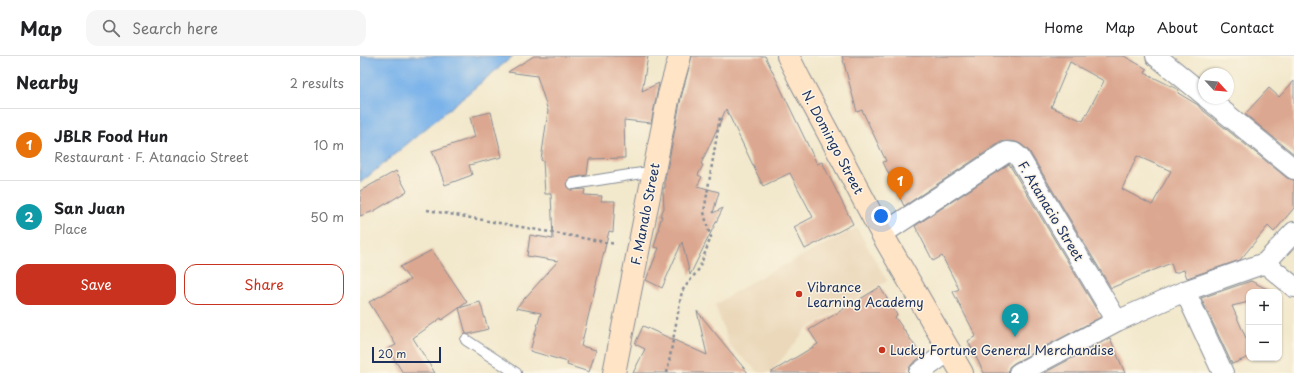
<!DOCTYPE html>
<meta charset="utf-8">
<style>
body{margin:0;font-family:"Playpen Sans",sans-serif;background:#f6f6f6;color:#202124}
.controls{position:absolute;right:12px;bottom:12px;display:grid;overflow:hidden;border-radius:8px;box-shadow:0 1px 3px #0004}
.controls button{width:36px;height:36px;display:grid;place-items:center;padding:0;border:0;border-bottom:1px solid #e0e0e0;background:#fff;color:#202124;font:20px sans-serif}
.compass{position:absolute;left:838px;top:12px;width:36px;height:36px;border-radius:50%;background:#fff;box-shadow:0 1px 3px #0004;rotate:116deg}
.scale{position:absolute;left:12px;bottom:10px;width:69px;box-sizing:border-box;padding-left:4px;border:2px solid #1b2f5e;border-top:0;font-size:11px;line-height:14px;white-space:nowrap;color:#1b2f5e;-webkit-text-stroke:3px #fcf5e5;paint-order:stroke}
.you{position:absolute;left:521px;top:160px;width:14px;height:14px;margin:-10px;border:3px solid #fff;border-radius:50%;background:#1a73e8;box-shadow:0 0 0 6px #1a73e833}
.badge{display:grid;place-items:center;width:26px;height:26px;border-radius:50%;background:#c8321e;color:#fff;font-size:13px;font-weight:700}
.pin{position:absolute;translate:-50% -33px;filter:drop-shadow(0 1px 2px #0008)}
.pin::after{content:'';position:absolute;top:21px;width:14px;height:12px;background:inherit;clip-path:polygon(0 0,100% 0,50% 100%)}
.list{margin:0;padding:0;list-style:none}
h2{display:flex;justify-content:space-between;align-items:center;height:52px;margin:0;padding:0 16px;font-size:17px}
h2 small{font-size:13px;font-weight:400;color:#757577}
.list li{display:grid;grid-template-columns:26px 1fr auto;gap:12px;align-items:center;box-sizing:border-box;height:72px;padding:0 16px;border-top:1px solid #e0e0e0}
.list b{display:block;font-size:15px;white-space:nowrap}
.list p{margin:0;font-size:13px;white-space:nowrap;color:#757577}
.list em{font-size:13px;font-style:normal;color:#757577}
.actions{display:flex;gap:8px;padding:12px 16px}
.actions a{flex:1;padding:9px 0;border:1px solid #c8321e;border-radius:12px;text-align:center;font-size:14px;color:#c8321e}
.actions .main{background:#c8321e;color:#fff}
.icon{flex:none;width:22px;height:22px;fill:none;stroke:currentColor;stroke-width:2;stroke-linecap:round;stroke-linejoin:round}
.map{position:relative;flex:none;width:934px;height:317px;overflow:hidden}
header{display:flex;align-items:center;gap:24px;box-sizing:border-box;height:56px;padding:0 20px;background:#fff;border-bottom:1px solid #e0e0e0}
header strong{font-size:19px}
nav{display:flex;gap:22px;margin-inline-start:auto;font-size:14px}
.search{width:280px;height:36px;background:#f6f6f6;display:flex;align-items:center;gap:10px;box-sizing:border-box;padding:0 14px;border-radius:12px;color:#757577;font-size:15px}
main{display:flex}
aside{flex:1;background:#fff}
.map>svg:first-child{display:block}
.built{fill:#ebd8ba}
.water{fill:#7ab3ea;stroke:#4a71a4}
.building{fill:#dca790;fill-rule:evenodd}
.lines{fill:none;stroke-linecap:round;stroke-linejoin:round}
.lane-casing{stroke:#868c95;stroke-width:12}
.street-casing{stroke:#868c95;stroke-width:22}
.secondary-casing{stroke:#868c95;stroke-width:24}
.path{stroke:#868c95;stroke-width:2.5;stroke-dasharray:3 3;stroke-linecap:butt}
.lane{stroke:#fff;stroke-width:10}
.street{stroke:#fff;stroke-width:20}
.secondary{stroke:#ffe4c6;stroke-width:22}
.poi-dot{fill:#c8321e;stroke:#fcf5e5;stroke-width:1.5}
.labels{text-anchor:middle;stroke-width:3;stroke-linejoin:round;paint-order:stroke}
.street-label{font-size:13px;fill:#1b2f5e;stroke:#fcf5e5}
.poi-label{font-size:13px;fill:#1b2f5e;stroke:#fcf5e5;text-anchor:start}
</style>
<header>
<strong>Map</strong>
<div class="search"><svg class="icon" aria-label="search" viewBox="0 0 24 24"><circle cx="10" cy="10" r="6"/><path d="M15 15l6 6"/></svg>Search here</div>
<nav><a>Home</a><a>Map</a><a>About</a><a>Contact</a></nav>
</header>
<main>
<aside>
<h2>Nearby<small>2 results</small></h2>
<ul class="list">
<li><span class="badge" style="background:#e8710a">1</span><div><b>JBLR Food Hun</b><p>Restaurant · F. Atanacio Street</p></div><em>10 m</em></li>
<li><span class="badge" style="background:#0f9aa8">2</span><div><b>San Juan</b><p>Place</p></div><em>50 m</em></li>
</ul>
<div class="actions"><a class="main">Save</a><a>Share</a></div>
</aside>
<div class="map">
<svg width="934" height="317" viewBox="0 0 934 317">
<rect width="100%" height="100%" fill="#fcf5e5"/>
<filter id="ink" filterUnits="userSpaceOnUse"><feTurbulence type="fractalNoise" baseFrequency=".025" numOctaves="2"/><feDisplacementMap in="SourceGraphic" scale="8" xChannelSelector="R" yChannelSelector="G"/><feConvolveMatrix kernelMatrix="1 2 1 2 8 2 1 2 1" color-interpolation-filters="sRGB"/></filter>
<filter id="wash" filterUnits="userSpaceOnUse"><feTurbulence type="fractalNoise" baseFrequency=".012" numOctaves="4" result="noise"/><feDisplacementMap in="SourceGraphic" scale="16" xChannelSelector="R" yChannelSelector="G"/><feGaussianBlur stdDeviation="0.9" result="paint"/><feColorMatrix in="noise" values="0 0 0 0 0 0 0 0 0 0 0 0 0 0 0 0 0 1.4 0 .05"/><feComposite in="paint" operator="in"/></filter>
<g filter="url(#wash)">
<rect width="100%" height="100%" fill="#f2e8cc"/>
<!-- built -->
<path class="built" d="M497,172L527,225L445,274L437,285L410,317H400L370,291L355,249L389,227Z"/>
<!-- water -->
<path class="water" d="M0,0H153L0,127Z"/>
<g id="blocks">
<!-- building -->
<path class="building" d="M174,0H288L282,35L299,27L291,67L264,64L265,102L229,103L227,119L212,122L207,126L208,132L211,134L225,133L224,139L242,140L241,145H255L253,176L249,175L221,290L236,294L229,316L207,309L208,306L170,295L181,257L156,252L198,205L167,200L170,179L193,183L191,138H185L183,105L181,104L188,55L177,20L148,16Z
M332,0H405L457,108L462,106L493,168L445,193L434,171L453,161L430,117L403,130L366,53L341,108L343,109L338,119L342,121L337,130L359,136L353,157L363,152L330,219L322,186L302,232L286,224L299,192L294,191L299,173H298L302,160H300L304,152L303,135V132H305V124L321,42Z
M482,0H764L787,13L785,17L819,34L818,37L838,49L840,52L927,122L934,124V152L914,176L908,170L880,204L827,222L824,214L814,217L811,207L751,232L669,95L661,88L656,86L648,85L641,86L544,150L523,106L526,105L502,54L497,56ZM710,6L744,25L723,65L691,51ZM777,100L811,115L792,149L762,133Z
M934,25V98L885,58L909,32L919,41Z
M131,56L142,101L109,109L112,119L85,129L78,109L72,95L115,81L110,61Z
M649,108L741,261L654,307L649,311L648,317H624L608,285L616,280L593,236L599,233L582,200L573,205L555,170Z
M36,115L47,135L14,155L0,160V135Z
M72,194L107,246L99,252L120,246L128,273L109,278H106L99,252L82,264L81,262L53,282L75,317H43L28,293L36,289L9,246L50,224L40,211Z
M891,225L913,236H889V246L872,250L889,289V301L872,308L841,242Z
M520,231L537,259L535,261L562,300L552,308L549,312L548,317H410L458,288L449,274Z
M337,255L388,317H273L285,293L275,288L283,270L347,299Z
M750,282L765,317H684Z"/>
</g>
</g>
<g filter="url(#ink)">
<use href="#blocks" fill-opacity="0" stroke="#868c95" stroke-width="1"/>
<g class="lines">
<!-- lane casing -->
<g class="lane-casing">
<path id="lane" d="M213,128L282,117L293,119
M106,284L156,317"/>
</g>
<!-- street casing -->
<g class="street-casing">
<path id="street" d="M796,0L844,39
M847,42L934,113
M522,178L647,96L654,97L659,101L757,265
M905,207L934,231
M825,235L863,317
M559,317L590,294
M659,317L757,265L825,235L905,207L934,176"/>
</g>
<!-- secondary casing -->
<g class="secondary-casing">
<path id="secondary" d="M428,0L440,24L522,178L602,317
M254,317L309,39L320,0"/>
</g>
<!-- path -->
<path class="path" d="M67,154L256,188
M307,317L322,235L339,213L351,181L348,173L344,156L360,61"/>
<!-- lane -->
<use href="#lane" class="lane"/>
<!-- street -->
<use href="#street" class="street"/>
<!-- secondary -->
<use href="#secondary" class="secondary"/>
</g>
</g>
<!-- markers -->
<g class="poi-dot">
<circle cx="439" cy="238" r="4"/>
<circle cx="522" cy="294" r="4"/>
</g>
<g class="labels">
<!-- street labels -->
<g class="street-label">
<text transform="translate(473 86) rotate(62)" y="5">N. Domingo Street</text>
<text transform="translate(691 155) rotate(59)" y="5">F. Atanacio Street</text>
<text transform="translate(285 158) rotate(-79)" y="5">F. Manalo Street</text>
</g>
<!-- poi labels -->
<g class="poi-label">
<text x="447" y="236">Vibrance<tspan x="447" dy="15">Learning Academy</tspan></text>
<text x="530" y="299">Lucky Fortune General Merchandise</text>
</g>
</g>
</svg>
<div class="controls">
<button>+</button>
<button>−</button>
</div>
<svg class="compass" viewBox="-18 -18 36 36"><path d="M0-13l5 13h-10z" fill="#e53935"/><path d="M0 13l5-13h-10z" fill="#757577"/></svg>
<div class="scale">20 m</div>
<div class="you"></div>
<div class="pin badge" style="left:540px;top:144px;background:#e8710a">1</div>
<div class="pin badge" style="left:655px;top:281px;background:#0f9aa8">2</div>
</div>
</main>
